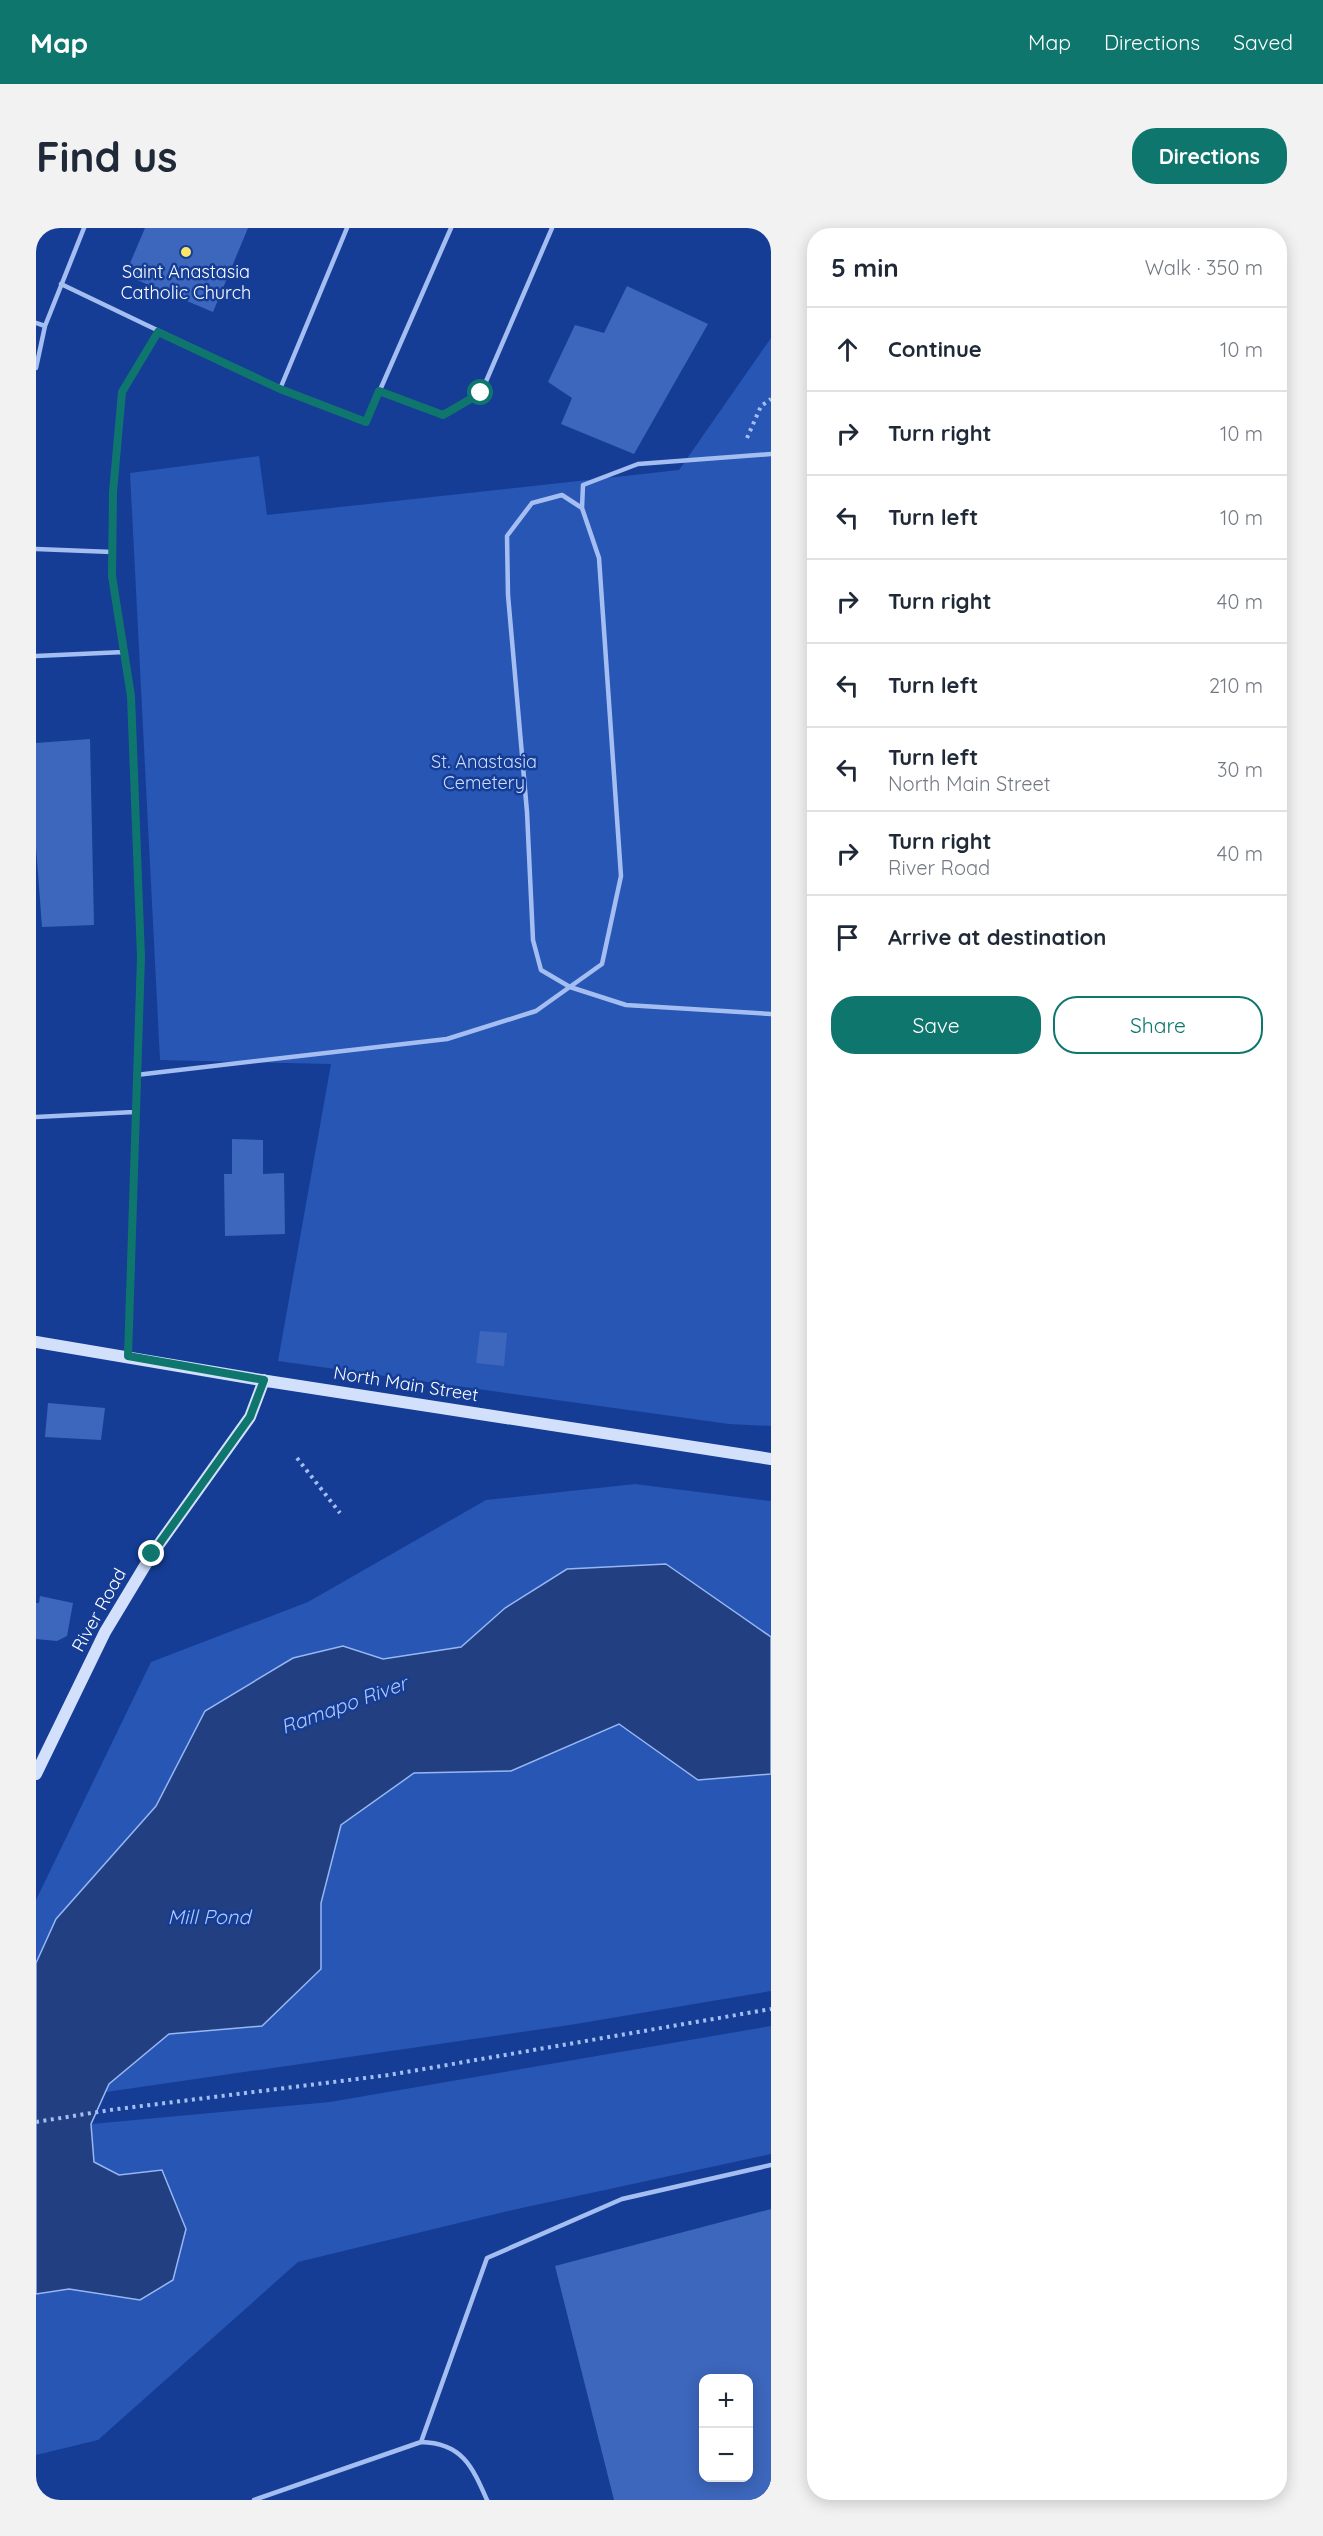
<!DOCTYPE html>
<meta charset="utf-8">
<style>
body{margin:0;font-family:Quicksand,sans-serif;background:#f2f2f3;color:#1f2937}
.controls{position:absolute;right:18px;bottom:18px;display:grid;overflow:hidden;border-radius:12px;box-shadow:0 3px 15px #0003}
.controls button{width:54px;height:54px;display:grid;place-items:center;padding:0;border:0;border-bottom:2px solid #e0e1e3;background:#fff;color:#1f2937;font:30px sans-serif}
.stop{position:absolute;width:18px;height:18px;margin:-14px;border:4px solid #0f766e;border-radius:50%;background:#fff}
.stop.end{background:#0f766e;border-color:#fff;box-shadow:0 2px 6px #0008}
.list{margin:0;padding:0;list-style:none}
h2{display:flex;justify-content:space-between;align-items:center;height:78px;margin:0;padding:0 24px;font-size:26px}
h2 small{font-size:20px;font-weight:400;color:#747a83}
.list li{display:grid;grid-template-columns:39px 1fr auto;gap:18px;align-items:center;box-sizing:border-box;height:84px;padding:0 24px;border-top:2px solid #e0e1e3}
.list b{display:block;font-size:22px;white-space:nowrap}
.list p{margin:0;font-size:20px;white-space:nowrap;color:#747a83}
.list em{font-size:20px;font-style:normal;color:#747a83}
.actions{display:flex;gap:12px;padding:18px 24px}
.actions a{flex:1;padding:14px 0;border:2px solid #0f766e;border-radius:24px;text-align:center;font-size:21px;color:#0f766e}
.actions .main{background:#0f766e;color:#fff}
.icon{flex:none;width:33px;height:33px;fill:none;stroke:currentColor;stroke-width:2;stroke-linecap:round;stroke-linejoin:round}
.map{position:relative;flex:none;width:735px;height:2272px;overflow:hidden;border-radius:24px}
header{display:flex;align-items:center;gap:36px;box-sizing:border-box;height:84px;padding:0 30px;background:#0f766e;color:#fff}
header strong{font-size:28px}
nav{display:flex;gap:33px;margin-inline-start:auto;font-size:21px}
.intro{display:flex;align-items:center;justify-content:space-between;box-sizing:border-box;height:144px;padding:0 36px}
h1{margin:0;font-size:42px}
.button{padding:15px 27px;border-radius:24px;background:#0f766e;color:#fff;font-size:21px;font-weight:700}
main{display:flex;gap:36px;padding:0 36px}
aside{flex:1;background:#fff;border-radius:24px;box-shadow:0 3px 15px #0003}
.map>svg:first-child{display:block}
.green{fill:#2856b4}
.water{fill:#213f81;stroke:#97b7f4;stroke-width:1.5}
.building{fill:#3d67bd;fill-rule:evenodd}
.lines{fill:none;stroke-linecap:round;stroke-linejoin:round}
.path{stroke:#a5bef2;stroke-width:4;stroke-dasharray:3 4.5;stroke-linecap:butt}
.lane{stroke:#a5bef2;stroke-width:4.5}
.secondary{stroke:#d3e0fc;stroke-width:12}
.route{stroke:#0f766e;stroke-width:8}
.poi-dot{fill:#ffe565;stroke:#153d95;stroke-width:2}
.labels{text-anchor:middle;stroke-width:5;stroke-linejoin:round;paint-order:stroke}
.poi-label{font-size:18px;fill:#fff;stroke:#153d95}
.park-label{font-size:18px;fill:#ccdcfc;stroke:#153d95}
.street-label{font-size:18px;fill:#fff;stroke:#153d95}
.water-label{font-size:20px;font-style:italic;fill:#b1c9f8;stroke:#153d95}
</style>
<header>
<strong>Map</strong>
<nav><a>Map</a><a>Directions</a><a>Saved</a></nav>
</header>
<div class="intro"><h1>Find us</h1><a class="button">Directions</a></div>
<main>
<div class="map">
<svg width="735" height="2272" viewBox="0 0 735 2272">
<rect width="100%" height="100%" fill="#153d95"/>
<!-- green -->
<path class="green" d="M735,110V1198L693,1196L242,1133L295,836L124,832L94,245L223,228L231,287L643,242Z
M599,1256L735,1273V1763L534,1797L70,1864L56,1896L294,1874L735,1798V1926L472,1983L262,2034L62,2212L0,2227V1672L115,1434L272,1374L450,1272Z"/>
<!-- water -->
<path class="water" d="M630,1336L735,1409V1546L662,1552L583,1496L475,1543L378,1545L305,1597L285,1675V1741L226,1798L133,1806L73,1856L55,1896L58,1934L83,1947L126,1942L150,2001L137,2052L104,2072L33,2061L0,2066V1735L20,1691L120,1578L169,1483L257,1430L307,1418L347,1431L425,1419L469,1380L531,1341Z"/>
<!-- building -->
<path class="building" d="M109,0H212L177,84L89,47Z
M591,58L672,96L598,226L525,196L536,170L512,154L539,97L568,105Z
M54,511L58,697L6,699L0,619V515Z
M196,911L227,912V946L248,945L249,1006L189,1008L188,946H196Z
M444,1103L471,1105L468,1138L440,1135Z
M12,1175L69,1180L65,1212L9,1209Z
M4,1368L37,1375L31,1408L21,1413L0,1411V1375H3Z
M735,1981V2272H578L519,2038ZM668,2150H712V2250H668Z"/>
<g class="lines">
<!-- path -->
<path class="path" d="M711,210L725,178L735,171
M261,1230L304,1285
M0,1894L74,1882L353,1847L735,1781"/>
<!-- lane -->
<path class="lane" d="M25,56L244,161L330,194L415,0
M0,95L9,98
M0,140L9,98L48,0
M244,161L311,0
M343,163L407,187L445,165L516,0
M546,280L526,267L496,275L471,308L472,367L491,584L497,712L505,742L534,759L590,777L735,786
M0,321L76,324
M0,428L88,424
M100,847L411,811L500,783L566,736L585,648L563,330L546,280L547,257L602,236L735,226
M0,889L98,884
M92,1128L105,729L95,468L77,348V264L86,164L122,104
M385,2214L451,2030L586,1971L735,1937
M218,2272L385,2214C426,2215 436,2238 451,2272"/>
<!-- secondary -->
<path class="secondary" d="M0,1114L231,1153L735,1231
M0,1546L69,1404L116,1326L214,1189L228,1152"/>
</g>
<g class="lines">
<!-- route -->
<path class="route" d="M116,1326L214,1189L228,1152L92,1128L105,729L95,468L76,348L77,264L86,164L122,104L244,161L330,194L343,163L407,187L445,165"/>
</g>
<!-- markers -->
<circle class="poi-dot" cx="150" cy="24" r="6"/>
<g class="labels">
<!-- poi labels -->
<g class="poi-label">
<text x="150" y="50">Saint Anastasia<tspan x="150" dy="21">Catholic Church</tspan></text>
</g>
<!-- park labels -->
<g class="park-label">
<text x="448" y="540">St. Anastasia<tspan x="448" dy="21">Cemetery</tspan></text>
</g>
<!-- street labels -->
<g class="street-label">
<text transform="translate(370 1156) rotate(9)" y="6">North Main Street</text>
<text transform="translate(63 1382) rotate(-61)" y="6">River Road</text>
</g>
<!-- water labels -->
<g class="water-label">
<text transform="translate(308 1477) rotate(-20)" y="7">Ramapo River</text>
<text x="173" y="1696">Mill Pond</text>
</g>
</g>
</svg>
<div class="controls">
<button>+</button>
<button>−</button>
</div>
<div class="stop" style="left:445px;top:165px"></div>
<div class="stop end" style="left:116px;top:1326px"></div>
</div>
<aside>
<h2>5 min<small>Walk · 350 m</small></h2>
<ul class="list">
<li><svg class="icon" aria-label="ahead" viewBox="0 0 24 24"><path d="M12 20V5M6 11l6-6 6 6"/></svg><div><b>Continue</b></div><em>10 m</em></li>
<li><svg class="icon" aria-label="right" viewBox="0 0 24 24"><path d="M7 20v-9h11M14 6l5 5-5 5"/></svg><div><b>Turn right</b></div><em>10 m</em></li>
<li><svg class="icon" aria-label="left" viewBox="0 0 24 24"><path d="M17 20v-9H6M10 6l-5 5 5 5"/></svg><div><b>Turn left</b></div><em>10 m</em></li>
<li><svg class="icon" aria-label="right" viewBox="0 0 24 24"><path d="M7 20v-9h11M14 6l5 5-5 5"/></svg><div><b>Turn right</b></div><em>40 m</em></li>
<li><svg class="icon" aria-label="left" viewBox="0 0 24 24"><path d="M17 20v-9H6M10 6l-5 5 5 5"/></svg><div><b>Turn left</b></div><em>210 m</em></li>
<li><svg class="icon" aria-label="left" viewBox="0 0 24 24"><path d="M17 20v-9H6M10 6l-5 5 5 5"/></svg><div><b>Turn left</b><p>North Main Street</p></div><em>30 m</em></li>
<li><svg class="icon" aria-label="right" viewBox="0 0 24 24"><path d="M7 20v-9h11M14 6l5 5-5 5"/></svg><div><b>Turn right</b><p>River Road</p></div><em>40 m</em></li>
<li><svg class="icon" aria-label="arrive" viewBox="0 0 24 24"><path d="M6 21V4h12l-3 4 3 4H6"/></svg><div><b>Arrive at destination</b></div></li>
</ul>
<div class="actions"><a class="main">Save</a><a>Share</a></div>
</aside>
</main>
